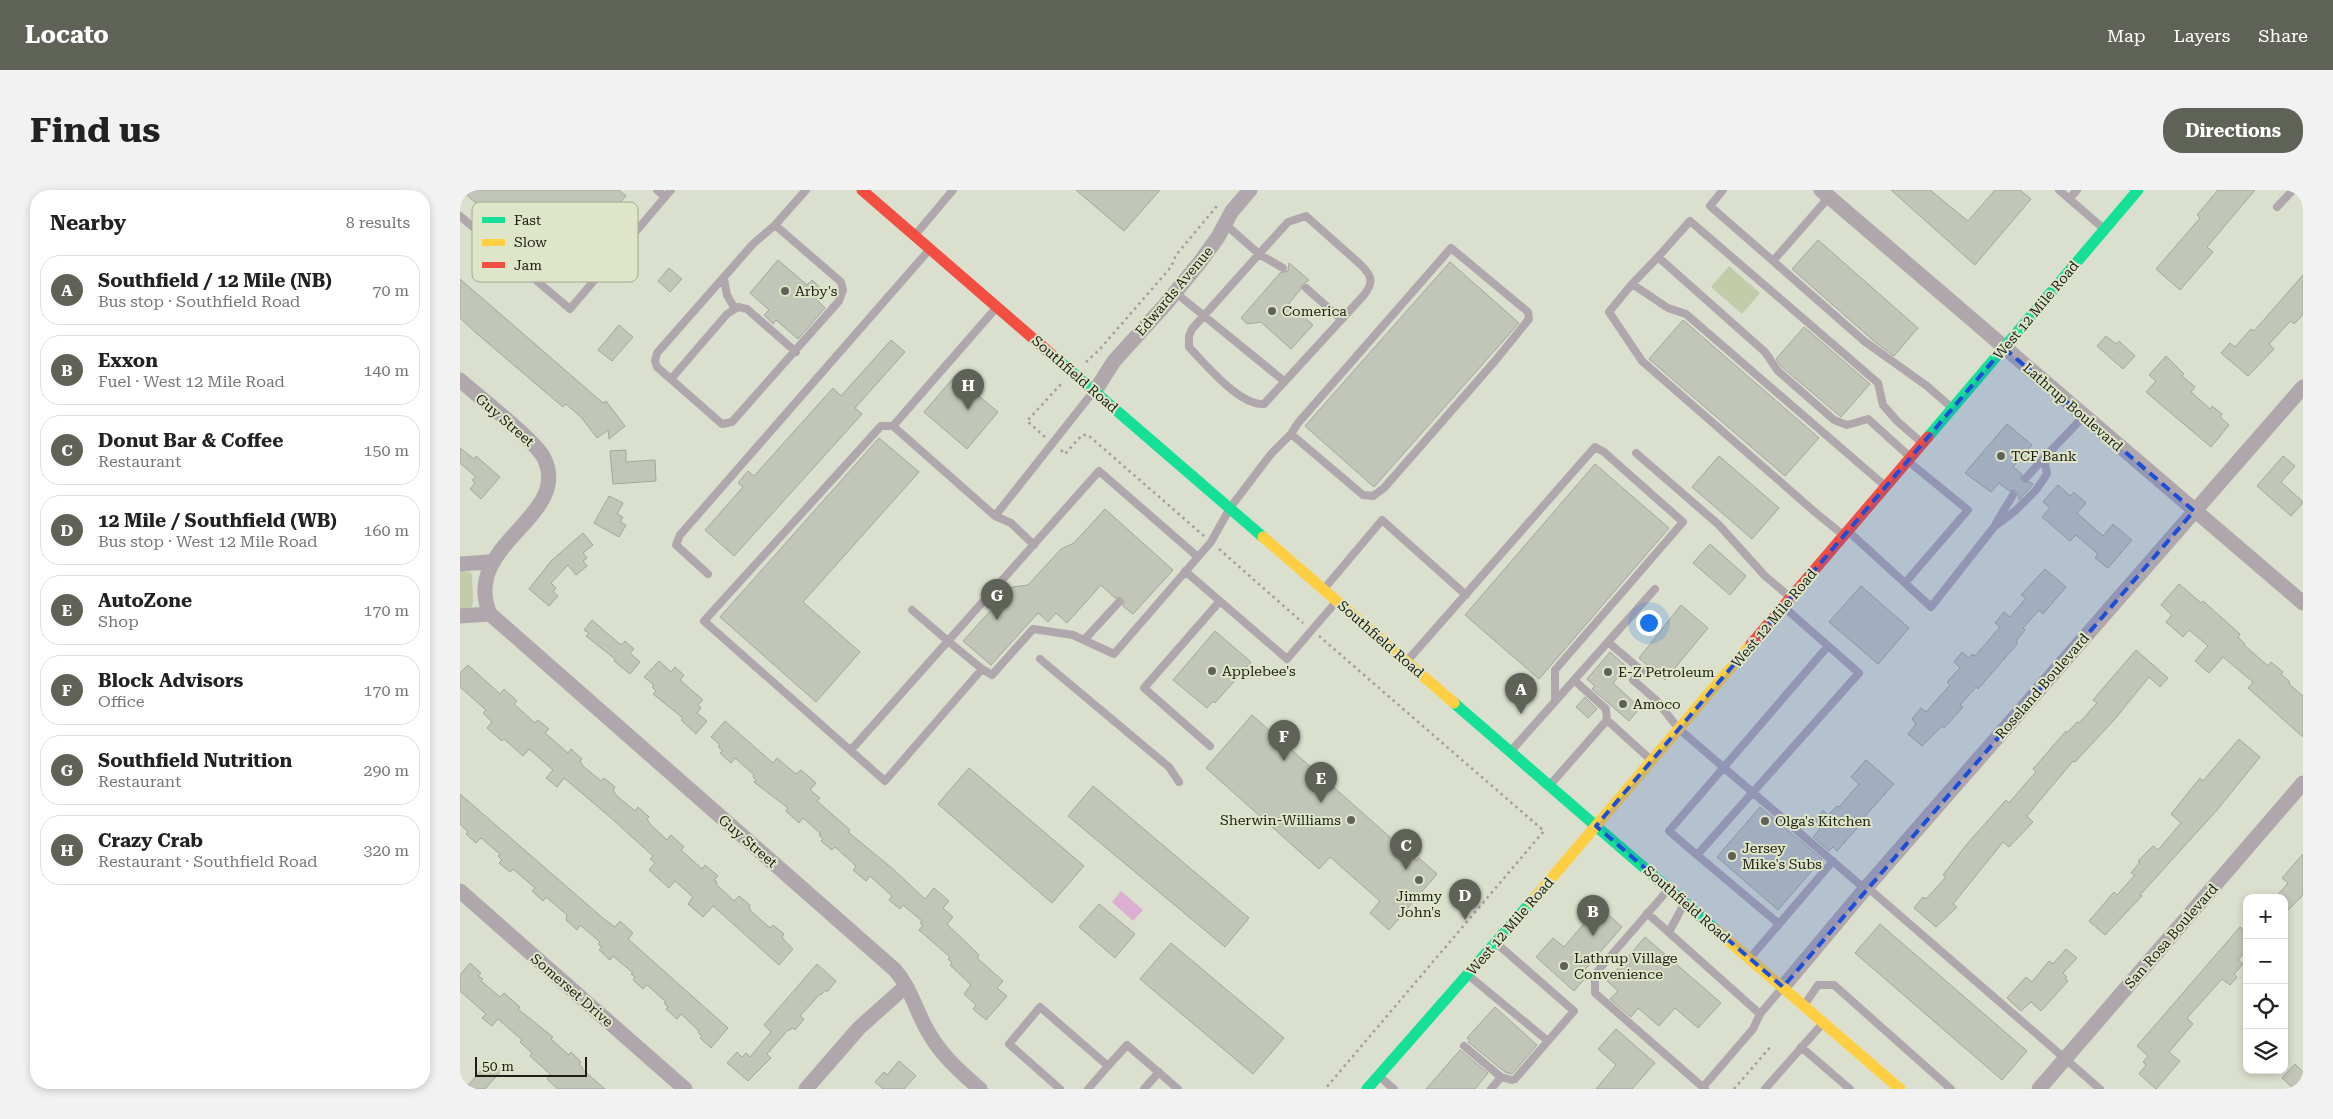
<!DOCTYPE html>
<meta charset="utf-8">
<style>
body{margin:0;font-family:"Roboto Serif",serif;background:#f2f2f2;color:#222}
.controls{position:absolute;right:15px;bottom:15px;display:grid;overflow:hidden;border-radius:10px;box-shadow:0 2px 8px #0003}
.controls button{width:45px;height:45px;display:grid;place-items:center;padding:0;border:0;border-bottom:1px solid #e0e0e0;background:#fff;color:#222;font:25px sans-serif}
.scale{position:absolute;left:15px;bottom:12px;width:112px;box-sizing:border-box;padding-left:5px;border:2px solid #1d1f15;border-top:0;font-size:14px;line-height:18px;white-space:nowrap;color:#1d1f15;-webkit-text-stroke:4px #dee5c8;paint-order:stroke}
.you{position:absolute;left:1188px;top:432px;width:18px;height:18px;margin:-12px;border:4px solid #fff;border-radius:50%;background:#1a73e8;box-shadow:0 0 0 8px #1a73e833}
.badge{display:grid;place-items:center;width:32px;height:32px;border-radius:50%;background:#5f6256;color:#fff;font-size:16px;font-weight:700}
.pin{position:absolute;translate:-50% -41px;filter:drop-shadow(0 1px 2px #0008)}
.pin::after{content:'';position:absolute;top:26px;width:18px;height:15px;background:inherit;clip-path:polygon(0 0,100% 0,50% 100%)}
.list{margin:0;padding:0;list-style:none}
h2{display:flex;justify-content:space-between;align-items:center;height:65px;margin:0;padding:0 20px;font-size:21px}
h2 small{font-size:16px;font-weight:400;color:#767676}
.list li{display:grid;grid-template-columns:32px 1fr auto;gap:15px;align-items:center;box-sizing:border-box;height:70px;margin:0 10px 10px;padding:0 10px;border:1px solid #e0e0e0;border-radius:20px}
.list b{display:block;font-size:19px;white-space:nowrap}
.list p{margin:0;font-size:16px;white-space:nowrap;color:#767676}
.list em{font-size:16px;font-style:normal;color:#767676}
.icon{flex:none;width:28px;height:28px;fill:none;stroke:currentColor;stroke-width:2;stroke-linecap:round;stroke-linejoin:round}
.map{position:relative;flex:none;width:1843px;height:899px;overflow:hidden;border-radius:20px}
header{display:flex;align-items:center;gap:30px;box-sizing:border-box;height:70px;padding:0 25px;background:#5f6256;color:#fff}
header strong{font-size:24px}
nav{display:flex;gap:28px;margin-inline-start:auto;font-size:18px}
.intro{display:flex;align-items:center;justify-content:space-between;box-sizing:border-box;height:120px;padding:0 30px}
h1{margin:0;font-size:35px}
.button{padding:12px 22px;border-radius:20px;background:#5f6256;color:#fff;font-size:18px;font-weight:700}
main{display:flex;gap:30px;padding:0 30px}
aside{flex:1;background:#fff;border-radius:20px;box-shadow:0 2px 8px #0003}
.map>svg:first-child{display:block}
.green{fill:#c3cca9}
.water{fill:#dcafd2}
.building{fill:#c2c6b9;stroke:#a3a79a}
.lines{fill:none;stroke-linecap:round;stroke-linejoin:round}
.path{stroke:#a19e9d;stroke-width:2.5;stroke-dasharray:2.5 4;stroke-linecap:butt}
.lane{stroke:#b0a7ac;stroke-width:8}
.street{stroke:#b0a7ac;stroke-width:15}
.fast{stroke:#16e098;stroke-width:11}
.slow{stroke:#ffcf43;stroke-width:11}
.jam{stroke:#f24e42;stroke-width:11}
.marked{fill:#1d4ed8;fill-opacity:0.2;stroke:#1d4ed8;stroke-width:4;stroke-dasharray:10 6;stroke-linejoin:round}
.poi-dot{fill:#5f6256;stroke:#dee5c8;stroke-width:2}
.labels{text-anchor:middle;stroke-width:4;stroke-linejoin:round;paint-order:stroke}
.poi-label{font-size:14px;fill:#1d1f15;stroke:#dee5c8;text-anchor:start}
.street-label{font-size:14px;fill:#1d1f15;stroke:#dee5c8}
.key{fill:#dee5c8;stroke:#a4aa92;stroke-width:1}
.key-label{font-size:14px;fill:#1d1f15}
</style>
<header>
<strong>Locato</strong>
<nav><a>Map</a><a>Layers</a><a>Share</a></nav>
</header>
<div class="intro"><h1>Find us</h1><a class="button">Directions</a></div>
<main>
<aside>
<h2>Nearby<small>8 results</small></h2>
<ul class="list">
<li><span class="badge">A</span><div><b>Southfield / 12 Mile (NB)</b><p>Bus stop · Southfield Road</p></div><em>70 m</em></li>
<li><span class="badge">B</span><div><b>Exxon</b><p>Fuel · West 12 Mile Road</p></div><em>140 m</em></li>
<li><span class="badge">C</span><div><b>Donut Bar &amp; Coffee</b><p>Restaurant</p></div><em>150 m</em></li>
<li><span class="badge">D</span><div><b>12 Mile / Southfield (WB)</b><p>Bus stop · West 12 Mile Road</p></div><em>160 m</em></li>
<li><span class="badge">E</span><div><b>AutoZone</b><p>Shop</p></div><em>170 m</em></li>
<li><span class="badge">F</span><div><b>Block Advisors</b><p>Office</p></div><em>170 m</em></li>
<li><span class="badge">G</span><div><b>Southfield Nutrition</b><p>Restaurant</p></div><em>290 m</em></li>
<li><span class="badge">H</span><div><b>Crazy Crab</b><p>Restaurant · Southfield Road</p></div><em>320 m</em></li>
</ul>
</aside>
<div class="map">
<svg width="1843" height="899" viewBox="0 0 1843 899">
<rect width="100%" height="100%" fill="#dadfce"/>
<!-- green -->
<path class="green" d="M1269,76L1300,103L1282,124L1251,97Z
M0,381L10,382L12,385L13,411L12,418L0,420Z"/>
<!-- water -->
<path class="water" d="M661,701L683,720L673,731L652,712Z"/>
<!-- building -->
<path class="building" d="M1,0H159L166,6L129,48L108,29L95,45L90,41L72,62Z
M616,0H700L664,41Z
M1431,0H1470L1508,31L1535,0H1560L1571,9L1515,75Z
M1758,0H1795L1747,57L1753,62L1720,100L1696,79L1740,28L1737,25Z
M1358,50L1458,138L1434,166L1415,152L1332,79Z
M318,70L347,95L352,90L365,102L358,111L365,118L338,149L316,130L313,134L304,125L309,120L290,103Z
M990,72L1059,133L914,297L845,236Z
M829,73L849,90L842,95L841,99L829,113L853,135L831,159L801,132L787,134L781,128L820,83L828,81Z
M209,78L222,89L210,102L198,91Z
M1843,85V125L1834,134L1831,131L1826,136L1809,154L1814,159L1788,186L1761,163L1770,153L1775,157L1791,139L1794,141Z
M0,89L143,213L146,211L165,236L149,249L148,240L137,248L121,227L106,214L103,217L15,142L0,128Z
M1223,130L1359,248L1325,286L1189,169Z
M159,135L173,147L152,171L138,160Z
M1344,137L1410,194L1381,227L1322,177L1316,169Z
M1646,146L1656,154L1659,151L1675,166L1663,179L1637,156Z
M431,150L445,162L395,218L402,224L274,366L245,340L283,297L278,293L288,281L294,286L373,198L381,206Z
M1706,166L1724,184L1722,186L1735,197L1731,202L1750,219L1752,216L1762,224L1760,227L1769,235L1751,257L1686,202L1696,191L1689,185Z
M495,186L538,222L507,259L464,222Z
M1547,234L1572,255L1553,277L1562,284L1561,289L1563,292H1570L1573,294L1559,310L1558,303L1555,300L1549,301L1539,293L1531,302L1505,283Z
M419,248L459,282L343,412L400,462L356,512L260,427Z
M0,258L14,269L16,266L40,287L21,309L10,299L15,293L12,290L16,287L0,273Z
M166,260V272L195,270L196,291L153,294L150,261Z
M1259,266L1319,318L1292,349L1232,297Z
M1823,266L1835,276L1821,292L1842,311V314L1831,326L1797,296Z
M1135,274L1209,338L1079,489L1005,425Z
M1598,295L1610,306L1614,302L1626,313L1617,323L1643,346L1653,334L1672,350L1648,378L1635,368L1638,364L1616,345L1610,351L1582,327L1590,318L1583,312Z
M149,306L163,313L157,324L163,327L160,332L166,335L159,347L134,333Z
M645,319L713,380L673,424L663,416L664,411L662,408H655L641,395L607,433L596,423L588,432L578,423L531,475L503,451L552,397L568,395L601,359L614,353Z
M123,343L133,355L123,363L127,368L123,371L127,376L116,385L108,375L91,393L96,398L93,402L98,406L89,416L69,399L91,371Z
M1250,354L1286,386L1270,405L1233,373Z
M1585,379L1606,397L1583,424L1579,420L1563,438L1565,440L1556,451L1558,453L1518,499L1516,497L1500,515L1503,517L1484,538L1482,536L1462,556L1448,544L1456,534L1452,529L1461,518L1466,522L1490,495L1487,492L1500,478L1494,472L1502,462L1509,468L1512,464L1515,466L1540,437L1535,433L1544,422L1550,427L1566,408L1561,405Z
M1719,394L1741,413L1743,411L1780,444L1778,447L1785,454L1784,455L1808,476L1811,472L1823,482L1821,484L1830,492L1829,494L1843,506V547L1788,498L1793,492L1763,467L1749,483L1735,471L1748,456L1729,440L1723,447L1706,432L1712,425L1701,415Z
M1401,396L1449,438L1418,474L1369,432Z
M1221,415L1248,438L1205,490L1179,468Z
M132,430L161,455L165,451L174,459L170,463L180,472L170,484L154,471L155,469L126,446L129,443L124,440Z
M755,441L791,472L755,513L753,511L747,518L713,490Z
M1676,460L1708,488L1700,497L1689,487L1655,529L1615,572L1613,571L1567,626L1573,632L1549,657L1543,652L1493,714L1497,717L1476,737L1454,718L1463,707L1466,709L1486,687L1483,685L1507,654L1546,610L1549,613L1567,592L1576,582L1573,579L1606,541L1607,543L1617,532L1619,533L1637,513L1633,510Z
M1150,462L1167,477L1153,493L1180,518L1169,531L1132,499L1135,496L1127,489Z
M199,471L211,482L215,477L224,485L220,490L243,510L238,515L241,518L237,523L247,531L236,544L221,530L223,528L193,504L196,501L192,497L194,495L184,487Z
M8,475L40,504L44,499L57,511L54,514L75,533L78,530L89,539L85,543L108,563L111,559L122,569L120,571L123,576L141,591L144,588L155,597L153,600L156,605L175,621L178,617L189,627L187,629L190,634L207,650L211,645L224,657L221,660L242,679L245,675L258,686L254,690L257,692L256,694L274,711L279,706L290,715L289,717L291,721L310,738L313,735L324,744L322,747L325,751L333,759L319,775L253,716L243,727L228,714L233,707L215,691L209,698L189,680L195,673L190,669L193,666L150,627L104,588L97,597L86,588L93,580L69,559L63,566L44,549L42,551L27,538L32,532L23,523L26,520L0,497V483Z
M1125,507L1137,519L1128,528L1116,517Z
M792,525L957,671L959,668L977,684L929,740L910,723L920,711L870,667L859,679L746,578Z
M265,531L313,573L317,568L336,584L341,580L356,593L350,600L360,608L357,611L390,640L388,642L433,679L465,709L474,698L489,711L483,718L493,727L487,734L519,765L517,768L543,791L537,798L547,806L526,830L513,819L516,815L504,804L511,795L490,775L492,773L488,769L490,767L459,740L463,735L460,733L462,731L443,715L440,719L429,710L432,706L410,686L406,691L393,680L396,677L393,673L375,657L372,660L361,651L363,649L359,645L361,644L343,628L339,633L326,621L328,618L294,592L296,590L293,587L294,585L275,568L271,573L260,563L263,561L258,557L260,555L251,547Z
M1779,549L1800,567L1757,620L1680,705L1682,706L1645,745L1629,731L1654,702L1657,705L1675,685L1671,683L1680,672L1678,671L1693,656L1698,660L1721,633L1711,624L1740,588L1743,591Z
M1406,570L1434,594L1398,634L1399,636L1377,661L1373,657L1369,661L1353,647L1362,636L1355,630L1363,620L1368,625L1377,616L1379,617L1399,594L1391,587Z
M509,578L624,676L592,713L478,614Z
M633,596L789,728L765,757L608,626Z
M0,604L144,729L155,737L160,731L173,743L168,749L268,838L251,858L240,848L242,846L238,843L239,841L221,824L217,829L206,819L208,817L204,813L206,812L187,795L183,799L173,790L175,787L171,784L173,783L153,766L150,770L139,760L142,757L138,754L140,752L120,735L117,740L106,730L107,725L86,707L83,711L72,701L75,698L53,679L50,682L39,673L42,670L38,666L40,664L21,648L16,653L6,644L8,642L0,634Z
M1300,617L1362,669L1318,720L1257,667Z
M1843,664V705L1824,724V708H1815L1828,693L1822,688Z
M639,714L675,744L655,768L619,737Z
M1139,716L1162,737L1122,783L1126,787L1114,801L1076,767L1093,748L1104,757Z
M1420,734L1567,861L1542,890L1395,763Z
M1780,737L1787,742V759L1778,770L1783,774L1774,784L1777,787L1770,795L1762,789L1727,828L1733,834L1709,862L1720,871L1696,899L1679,884L1686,875L1683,872L1688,866L1677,856Z
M1185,747L1261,813L1238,838L1215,818L1199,836L1178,818L1171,827L1150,809L1158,801L1147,791Z
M711,753L824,848L793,884L680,789Z
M1606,759L1617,768L1603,783L1607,787L1605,789L1608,791L1581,821L1571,812L1561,821L1547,808L1566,787L1572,792L1589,771L1593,774Z
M10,773L21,783L18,786L23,789L21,791L40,807L44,803L60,817L58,819L93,847L91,849L109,865L111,862L121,872L119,874L123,878L122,879L145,899H98L87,889L90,884L70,866L72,863L60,852L62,850L38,829L32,836L22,828L26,824L0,801V785Z
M357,774L376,791L367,802L365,800L361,805L360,804L340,826L344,829L335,840L333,838L327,841L307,864L311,868L288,891L267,873L277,862L282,867L286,863L290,867L311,842L304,835Z
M1035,817L1077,855L1052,884L1045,882L1008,852L1010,850L1007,848Z
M1156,839L1195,873L1172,899H1136L1156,875L1138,859Z
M1000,860L1028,883L1015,899H966Z
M29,871L41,881L25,899H5Z
M439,871L456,886L444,899H423L415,892L424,882L427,885Z
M1835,874L1843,882V899H1834L1822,888Z"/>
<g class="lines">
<!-- path -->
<path class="path" d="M626,172L639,160L711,77L716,65L757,16
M585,247L567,231L601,194
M601,260L605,264L622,245H628L744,346
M759,359L843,433
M859,446L1084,641L865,899
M1274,899L1312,855"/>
<!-- lane -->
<path class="lane" d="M197,0L205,7
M1263,0L1250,16L1313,71
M1599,0L1644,39
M1369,7L1313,71L1404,151L1467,196L1491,217
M1609,9L1617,0
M1817,17L1833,0
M0,26L110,119L211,0
M765,34L799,64L828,32L846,26L901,75C912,86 914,92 904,105L804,214C780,216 745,174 729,157V146L732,139L799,64L823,78
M315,35L381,92L383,100L379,111L272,232L262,234L197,177L195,171L197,163L293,54L315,35L346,0
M456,44L493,0
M264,89L267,105L275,119
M1172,94L1198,67
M846,98L881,129
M716,103L824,191
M211,189L267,124L278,117L287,119L336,162
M433,236L536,118
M1176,263L1259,335L1305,386L1330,407
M1449,266L1408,229L1387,235L1374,230L1318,181L1305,162L1198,67L1230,31L1418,193L1423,215L1437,231L1461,252
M1566,288L1584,268
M535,326L551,333L574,355
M1536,333L1553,305
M1389,342L1445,393L1508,320L1448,271
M1382,344L1356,323L1182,171L1149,122L1172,94L1208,118L1226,124L1424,295
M738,367L639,281L488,451L522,479L532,485L573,439L613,445L654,464L738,367L751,352L770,318L811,264L831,244L838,233L991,58L1068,122L1069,129L1035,171L924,298L913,306L903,305L831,244
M725,381L827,469L876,412
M248,384L216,355L220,345L469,60
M1445,393L1471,417L1534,337L1555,321L1576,300L1587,284L1584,268L1624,226
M864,399L922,330L1006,405
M624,450L659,412
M1148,452L1182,481L1173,490L1196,510L1219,539L1405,699
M580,469L709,577L719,592
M948,470L1135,257L1144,262L1223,332L1095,480V511
M522,479L425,591L244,431L421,236H433L535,326L633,202
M1114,490L1146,519L1147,530
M750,556L684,498L760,411
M391,560L488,451L452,420
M1051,561L1195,399
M1090,595L1147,530L1191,570
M1237,665L1209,641L1368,456
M1407,697L1640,899
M1207,701L1135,784V803L1245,899
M1187,723L1300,824
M1319,734L1237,665L1399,483L1325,418
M1209,742L1224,714
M1036,753L1114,821L1088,851
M1290,768L1373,671
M1008,785L1088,851L1055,889L1052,890L1041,887
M1345,814L1358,795H1374L1491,899
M1004,856L1041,887L1031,899
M1341,857L1390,899
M920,887L934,899
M1243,897L1293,839L1300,824L1322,798
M600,899L549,854L580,817L648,876L667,855L718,899
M628,899L648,876
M684,899L699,882
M1305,899L1363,833"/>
<!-- street -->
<path class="street" d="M1361,0L1843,413
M0,190C19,207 74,249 84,268C113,327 0,354 30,424L435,780C450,797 455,818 466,838C479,863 499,881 520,899
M635,201L654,171L705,115L740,72L758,47L772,21L790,0
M0,374L28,372
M0,426L30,424
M0,701L225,899
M1323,797L1405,699L1843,197
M346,899L399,838L446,796
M1579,899L1843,593"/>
<!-- fast -->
<path class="fast" d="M591,164L803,347
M1468,247L1678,0
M994,513L1256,740
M907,899L1071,712"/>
<!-- slow -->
<path class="slow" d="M803,347L994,513
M1071,712L1291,454
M1256,740L1440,899"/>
<!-- jam -->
<path class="jam" d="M402,0L591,164
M1291,454L1468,247"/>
</g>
<!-- marked area -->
<path class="marked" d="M1544,158L1734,321L1323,797L1136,636Z"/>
<!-- markers -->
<g class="poi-dot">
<circle cx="325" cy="101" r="5"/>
<circle cx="812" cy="121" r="5"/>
<circle cx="1541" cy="266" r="5"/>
<circle cx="752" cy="481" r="5"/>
<circle cx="1148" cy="482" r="5"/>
<circle cx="1163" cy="514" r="5"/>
<circle cx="891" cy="630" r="5"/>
<circle cx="1305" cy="631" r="5"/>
<circle cx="1272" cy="666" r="5"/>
<circle cx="959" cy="690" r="5"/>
<circle cx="1104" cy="776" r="5"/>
</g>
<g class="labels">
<!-- poi labels -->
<g class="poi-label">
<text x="335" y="106">Arby's</text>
<text x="822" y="126">Comerica</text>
<text x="1551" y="271">TCF Bank</text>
<text x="762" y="486">Applebee's</text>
<text x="1158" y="487">E-Z Petroleum</text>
<text x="1173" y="519">Amoco</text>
<text x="881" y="635" text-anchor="end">Sherwin-Williams</text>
<text x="1315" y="636">Olga's Kitchen</text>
<text x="1282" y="663">Jersey<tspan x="1282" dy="16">Mike's Subs</tspan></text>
<text x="959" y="711" text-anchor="middle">Jimmy<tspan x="959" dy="16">John's</tspan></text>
<text x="1114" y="773">Lathrup Village<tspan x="1114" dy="16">Convenience</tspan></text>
</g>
<!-- street labels -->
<g class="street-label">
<text transform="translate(714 101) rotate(-50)" y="5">Edwards Avenue</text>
<text transform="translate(1576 120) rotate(-50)" y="5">West 12 Mile Road</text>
<text transform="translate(615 184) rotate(41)" y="5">Southfield Road</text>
<text transform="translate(1613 217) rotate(41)" y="5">Lathrup Boulevard</text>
<text transform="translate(45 230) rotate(41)" y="5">Guy Street</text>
<text transform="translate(1314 428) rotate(-50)" y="5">West 12 Mile Road</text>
<text transform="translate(921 449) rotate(41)" y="5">Southfield Road</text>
<text transform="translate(1582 496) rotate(-49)" y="5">Roseland Boulevard</text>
<text transform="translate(288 651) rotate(41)" y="5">Guy Street</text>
<text transform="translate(1227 714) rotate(41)" y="5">Southfield Road</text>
<text transform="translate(1050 736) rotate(-49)" y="5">West 12 Mile Road</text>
<text transform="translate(1711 746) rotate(-49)" y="5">San Rosa Boulevard</text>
<text transform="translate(112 800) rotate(41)" y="5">Somerset Drive</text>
</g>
</g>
<!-- legend -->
<rect x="12" y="12" width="166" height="80" rx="8" class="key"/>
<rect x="22" y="27" width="23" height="6" fill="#16e098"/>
<rect x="22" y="49" width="23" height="7" fill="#ffcf43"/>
<rect x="22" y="72" width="23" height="6" fill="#f24e42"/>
<g class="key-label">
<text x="54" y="35">Fast</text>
<text x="54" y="57">Slow</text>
<text x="54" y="80">Jam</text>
</g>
</svg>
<div class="controls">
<button>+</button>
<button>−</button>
<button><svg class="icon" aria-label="locate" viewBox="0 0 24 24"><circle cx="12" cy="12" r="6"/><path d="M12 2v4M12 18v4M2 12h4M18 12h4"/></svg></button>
<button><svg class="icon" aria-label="layers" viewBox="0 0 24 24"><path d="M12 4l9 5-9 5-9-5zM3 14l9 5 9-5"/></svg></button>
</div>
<div class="scale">50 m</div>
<div class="you"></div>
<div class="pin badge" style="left:1061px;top:524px">A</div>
<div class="pin badge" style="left:1133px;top:746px">B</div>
<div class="pin badge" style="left:946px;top:680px">C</div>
<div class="pin badge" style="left:1005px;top:730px">D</div>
<div class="pin badge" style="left:861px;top:613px">E</div>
<div class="pin badge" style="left:824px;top:571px">F</div>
<div class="pin badge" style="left:537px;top:430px">G</div>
<div class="pin badge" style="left:508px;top:220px">H</div>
</div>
</main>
